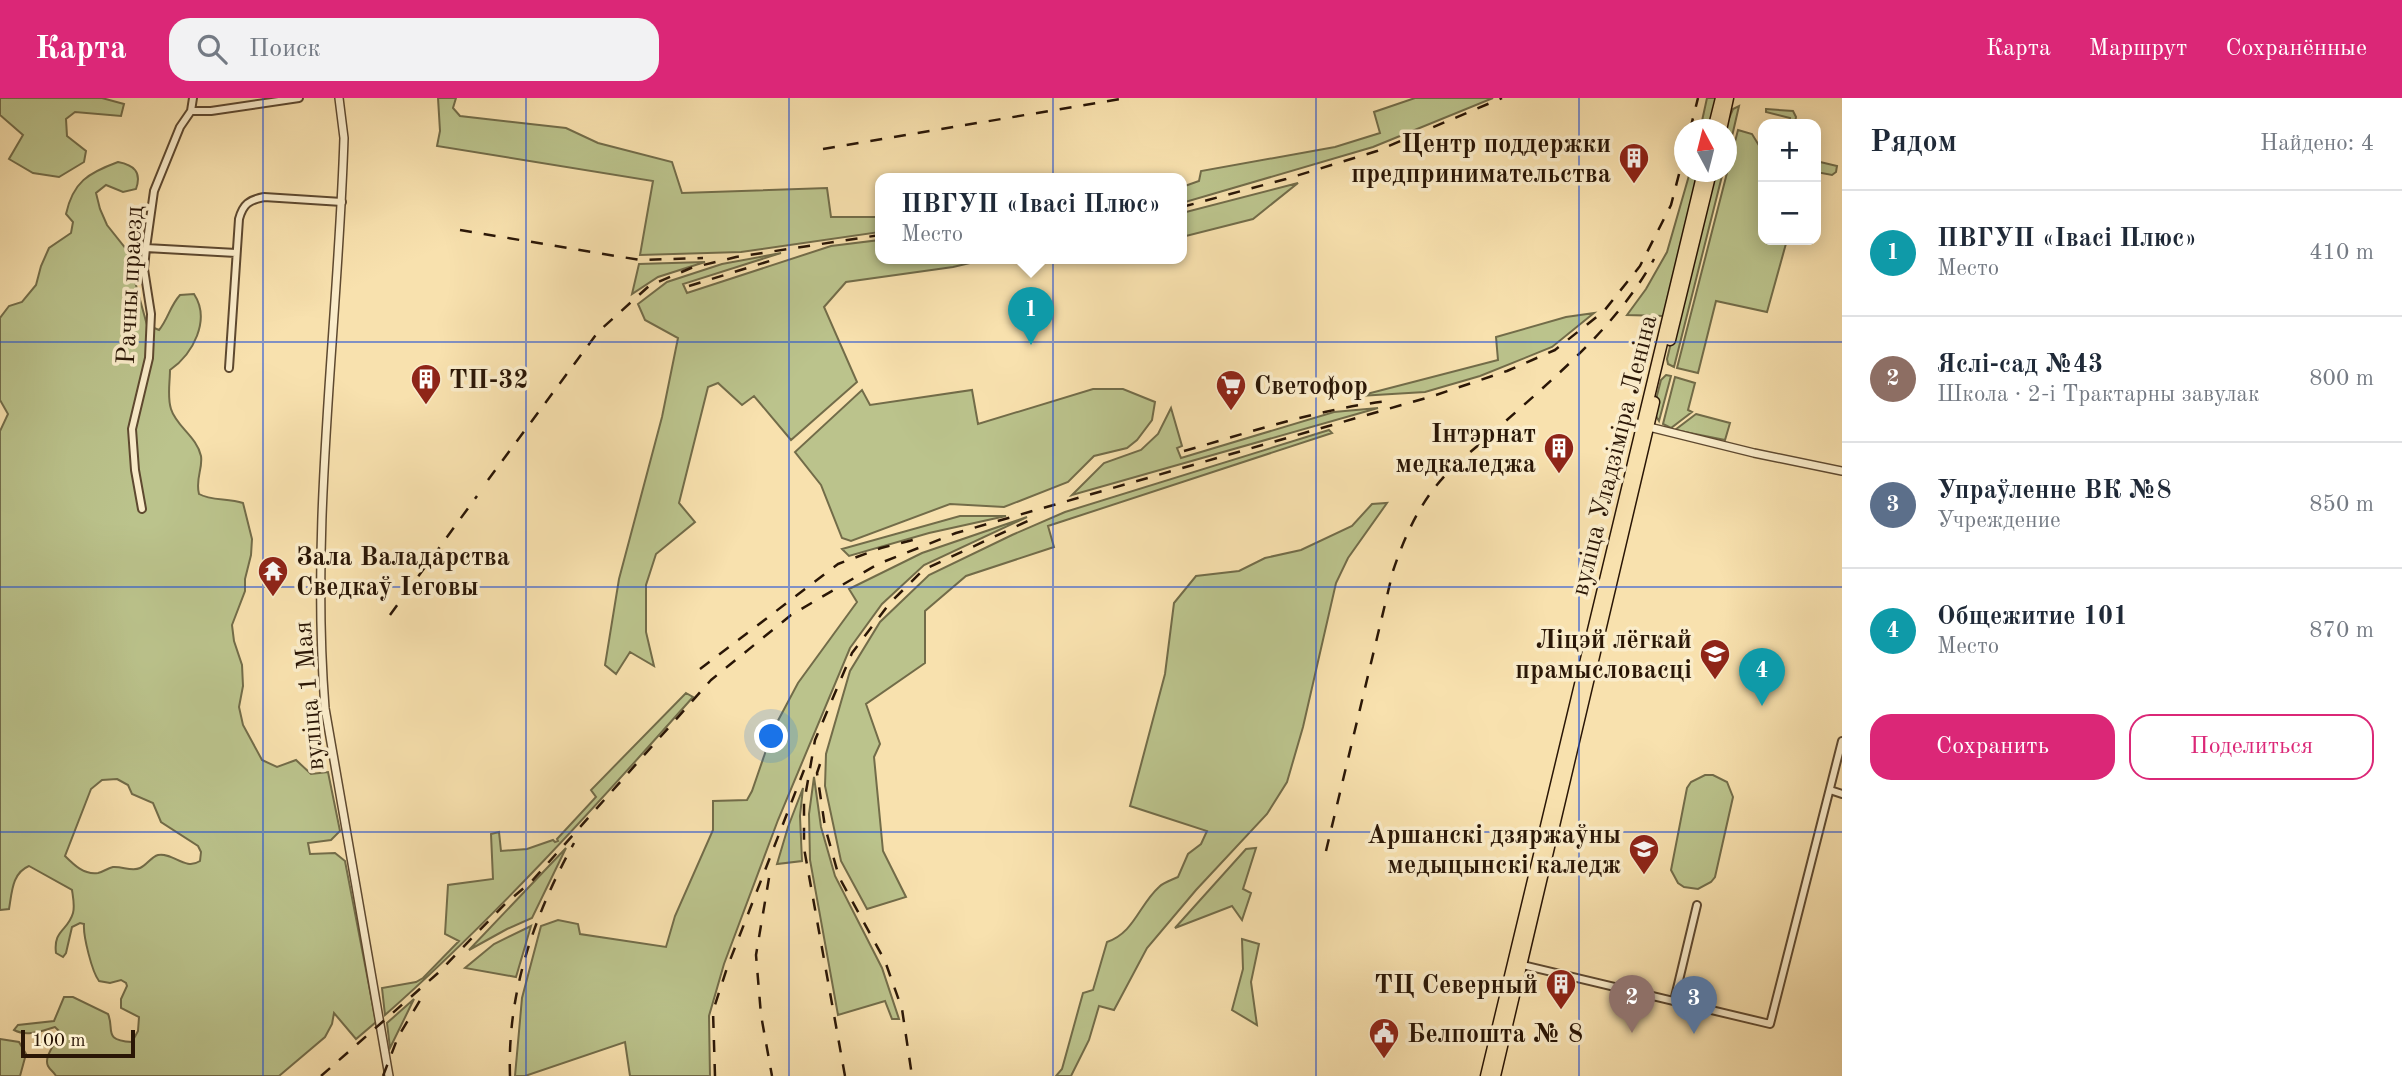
<!DOCTYPE html>
<html lang="ru">
<meta charset="utf-8">
<style>
body{margin:0;font-family:"Old Standard TT",serif;background:#f2f2f3;color:#1f2937}
.controls{position:absolute;right:21px;top:21px;display:grid;overflow:hidden;border-radius:14px;box-shadow:0 4px 18px #0003}
.controls button{width:63px;height:63px;display:grid;place-items:center;padding:0;border:0;border-bottom:2px solid #e0e1e3;background:#fff;color:#1f2937;font:35px sans-serif}
.compass{position:absolute;left:1674px;top:21px;width:63px;height:63px;border-radius:50%;background:#fff;box-shadow:0 4px 18px #0003;rotate:353deg}
.scale{position:absolute;left:21px;bottom:18px;width:114px;box-sizing:border-box;padding-left:7px;border:4px solid #2a1606;border-top:0;font-size:19px;line-height:24px;white-space:nowrap;color:#2a1606;-webkit-text-stroke:5px #faecca;paint-order:stroke}
.you{position:absolute;left:772px;top:639px;width:24px;height:24px;margin:-18px;border:5px solid #fff;border-radius:50%;background:#1a73e8;box-shadow:0 0 0 10px #1a73e833}
.badge{display:grid;place-items:center;width:46px;height:46px;border-radius:50%;background:#db2777;color:#fff;font-size:23px;font-weight:700}
.pin{position:absolute;translate:-50% -58px;filter:drop-shadow(0 2px 4px #0008)}
.pin::after{content:'';position:absolute;top:37px;width:24px;height:21px;background:inherit;clip-path:polygon(0 0,100% 0,50% 100%)}
.popup{position:absolute;left:875px;top:75px;width:312px;height:91px;box-sizing:border-box;display:grid;place-content:center;border-radius:14px;background:#fff;filter:drop-shadow(0 2px 5px #0005);font-size:23px;white-space:nowrap;color:#747a83}
.popup b{font-size:26px;color:#1f2937}
.popup::after{content:'';position:absolute;left:50%;top:100%;margin-left:-14px;border:14px solid transparent;border-top-color:#fff}
.list{margin:0;padding:0;list-style:none}
h2{display:flex;justify-content:space-between;align-items:center;height:91px;margin:0;padding:0 28px;font-size:30px}
h2 small{font-size:23px;font-weight:400;color:#747a83}
.list li{display:grid;grid-template-columns:46px 1fr auto;gap:21px;align-items:center;box-sizing:border-box;height:126px;padding:0 28px;border-top:2px solid #e0e1e3}
.list b{display:block;font-size:26px;white-space:nowrap}
.list p{margin:0;font-size:23px;white-space:nowrap;color:#747a83}
.list em{font-size:23px;font-style:normal;color:#747a83}
.actions{display:flex;gap:14px;padding:21px 28px}
.actions a{flex:1;padding:16px 0;border:2px solid #db2777;border-radius:21px;text-align:center;font-size:24px;color:#db2777}
.actions .main{background:#db2777;color:#fff}
.icon{flex:none;width:38px;height:38px;fill:none;stroke:currentColor;stroke-width:2;stroke-linecap:round;stroke-linejoin:round}
.map{position:relative;flex:none;width:1842px;height:978px;overflow:hidden}
header{display:flex;align-items:center;gap:42px;box-sizing:border-box;height:98px;padding:0 35px;background:#db2777;color:#fff}
header strong{font-size:33px}
nav{display:flex;gap:38px;margin-inline-start:auto;font-size:24px}
.search{width:490px;height:63px;background:#f2f2f3;display:flex;align-items:center;gap:18px;box-sizing:border-box;padding:0 24px;border-radius:21px;color:#747a83;font-size:26px}
main{display:flex}
aside{flex:1;background:#fff}
.map>svg:first-child{display:block}
.green{fill:#bbc38c;stroke:#726c49;stroke-width:2;fill-rule:evenodd}
.lines{fill:none;stroke-linecap:round;stroke-linejoin:round}
.minor-casing{stroke:#5e4930;stroke-width:10}
.tertiary-casing{stroke:#5e4930;stroke-width:10}
.primary-casing{stroke:#2a1606;stroke-width:13}
.minor{stroke:#faecca;stroke-width:6}
.tertiary{stroke:#faecca;stroke-width:7}
.primary{stroke:#f8e1ae;stroke-width:10}
.rail{stroke:#2a1606;stroke-width:2.5;stroke-dasharray:12 12;stroke-linecap:butt}
.grid{fill:none;stroke:#1d4ed8;stroke-width:2;stroke-opacity:0.55}
.labels{text-anchor:middle;stroke-width:7;stroke-linejoin:round;paint-order:stroke}
.poi-label{font-size:26px;font-weight:bold;fill:#2a1606;stroke:#faecca;text-anchor:end}
.street-label{font-size:26px;fill:#2a1606;stroke:#faecca}
</style>
<header>
<strong>Карта</strong>
<div class="search"><svg class="icon" aria-label="search" viewBox="0 0 24 24"><circle cx="10" cy="10" r="6"/><path d="M15 15l6 6"/></svg>Поиск</div>
<nav><a>Карта</a><a>Маршрут</a><a>Сохранённые</a></nav>
</header>
<main>
<div class="map">
<svg width="1842" height="978" viewBox="0 0 1842 978">
<rect width="100%" height="100%" fill="#f8e1ae"/>
<filter id="stains"><feTurbulence type="fractalNoise" baseFrequency=".00286" numOctaves="4"/><feColorMatrix values="0 0 0 0 .2 0 0 0 0 .09 0 0 0 0 .02 0 0 0 .5 -.17"/></filter>
<radialGradient id="worn" r=".72"><stop offset=".6" stop-color="#630" stop-opacity="0"/><stop offset="1" stop-color="#630" stop-opacity=".3"/></radialGradient>
<!-- green -->
<path class="green" d="M0,0H102L124,6L121,18L75,14L66,21L67,38L86,53L84,64L59,79L33,75L9,61L23,37L0,17Z
M438,0H456L453,10L460,18L566,30L598,45L672,64L682,95L827,90L831,119H880V134L741,154L640,157L653,83L437,48L440,33Z
M1415,0H1493L1373,49L1182,105V89L1199,83L1201,73L1335,49L1380,35L1374,14Z
M1707,0H1716L1709,31L1700,32Z
M1739,8L1727,60V32H1724L1733,11Z
M1766,11L1793,13L1796,19L1795,25L1789,26L1790,20L1766,14Z
M1738,32L1752,36L1763,54V142H1787L1767,214L1716,203L1698,275L1677,270Z
M1816,63L1837,68L1836,74L1832,77L1816,74Z
M118,64C134,67 142,74 136,91L123,94L106,87L96,95L100,111L107,127L126,151L147,227L159,232C168,221 170,208 180,197L194,196C211,222 193,256 170,272C170,284 167,299 171,311C176,328 197,339 201,358C203,371 195,381 199,396C211,403 228,400 243,405L252,441L251,457L245,481V493L232,527L234,543L242,567L243,588L239,609L243,627L262,662L277,669L296,662L311,676L328,674L340,733L331,742L308,745L310,756L335,755L345,763L376,924L356,941L334,915L332,926L325,939L279,978H56C54,974 50,972 48,968C43,958 58,944 59,933L55,929C41,933 27,939 14,932L18,927L54,923L64,899H73L108,916C115,932 102,942 132,944L138,933L139,919L121,910V901L127,888L126,885L121,882L110,885L99,883C92,874 83,838 84,826L80,825L72,829L66,855L63,859L56,855C53,832 68,833 73,815C75,808 73,799 72,792L29,768C12,775 12,794 9,811L0,812V333L8,316L0,302V220L9,208L22,204L36,187L41,168L49,150L71,135L73,124L66,116C73,84 88,75 118,64ZM117,681L128,687L132,696L153,705L161,724L198,748L201,754L200,763C185,773 173,754 158,757C151,759 147,767 140,770C132,774 122,768 113,769C108,770 103,774 98,775C84,777 74,767 65,758L91,691L102,682Z
M1690,74H1699L1664,218L1627,217L1646,191L1667,154Z
M1713,74H1723L1674,269L1668,266L1667,261Z
M1298,85L1253,121L1182,139V115Z
M880,142V161H987L953,169L846,184L824,209L857,284L791,342L754,298L742,307L718,285L708,289L679,405L695,424L656,456L646,487V534L654,568L630,554L616,576L605,567L619,481L662,319L678,240L645,222L638,206L667,184L722,166L781,155L683,186L687,195L831,148Z
M705,164L658,179L632,196L639,166Z
M1594,215L1552,249L1480,278L1425,294L1359,298L1498,262L1496,239L1566,219Z
M1666,277L1671,278L1659,323L1653,313L1661,282Z
M1675,279L1695,285L1688,312L1692,314L1671,330L1663,326Z
M1093,291H1123L1155,304L1152,322L1137,342L1127,350L1094,358L1068,384L1004,409L950,406L851,443L842,440L821,387L795,354L862,292L870,307L972,292L978,326Z
M1171,310L1182,348L1177,350L1181,360L1334,314L1378,310L1072,397L1104,365L1141,352L1158,336Z
M1696,316L1730,325L1725,342L1675,332Z
M1329,332L1332,335L1048,428L1054,449L966,478L925,513V565L866,606L880,646L874,659L883,753L906,799L867,811L841,763L825,688L826,656L850,573L880,524L929,477L1012,437L1065,414Z
M1387,405L1348,460L1336,485L1303,629L1287,684L1267,716L1196,792L1147,850L1114,912L1099,908L1089,942L1071,978H1056L1062,971L1083,895L1093,892L1107,844C1134,835 1139,807 1159,789C1164,784 1172,782 1178,779L1188,756L1201,746L1207,733L1130,708L1165,576L1174,505L1196,478L1239,473L1265,460L1301,452L1352,428L1372,406Z
M960,418H1006L929,435L849,458L842,451Z
M1027,419L924,467L882,506L850,550L778,722L724,866L709,918L710,978H630L625,944L525,978H515L522,900L541,828L558,822L578,826L580,836L666,849L675,818L713,732V703L747,702L752,693L773,632L798,585L857,504L849,491L922,455Z
M686,595L693,599C595,709 496,819 385,917L382,890L416,884L423,880L459,843L445,836L448,787L493,781L491,736L499,734L501,753L527,751L553,742L555,744L558,743L557,741L596,699L591,692Z
M1705,677H1713L1727,684L1733,699L1715,779L1711,784L1698,791L1684,789L1678,785L1671,772L1687,690L1691,684Z
M814,679L821,729L835,778L882,870L899,921H892L885,903L838,917L810,762L809,716Z
M803,690L800,718L802,763L777,766L788,729Z
M566,750L532,820L507,831L469,852Z
M1256,750L1243,791L1251,795L1242,822L1232,808L1175,830L1246,751Z
M531,828L516,879L465,870L494,846Z
M1242,841L1259,846L1251,884L1257,927L1232,912L1243,871Z
M414,901L390,950L387,925Z
M0,941L19,944L26,956L20,978H0Z"/>
<g class="lines">
<!-- minor casing -->
<g class="minor-casing">
<path id="minor" d="M193,0L191,13H211L299,0
M146,150L236,155
M229,270L239,121C243,106 249,102 264,99L342,104
M142,411L135,372L132,331L149,260L151,216L144,171L146,150L154,93L180,29L191,13
M1830,692L1842,696
M1518,866L1770,926L1842,643
M1674,903L1697,807"/>
</g>
<!-- tertiary casing -->
<g class="tertiary-casing">
<path id="tertiary" d="M339,0L344,40C338,230 310,421 325,610L389,978
M1645,328L1754,355L1842,373"/>
</g>
<!-- primary casing -->
<g class="primary-casing">
<path id="primary" d="M1713,32L1721,0
M1721,32L1728,0
M1670,242L1711,74
M1486,978L1703,74
M1495,978L1654,304"/>
</g>
<!-- minor -->
<use href="#minor" class="minor"/>
<!-- tertiary -->
<use href="#tertiary" class="tertiary"/>
<!-- primary -->
<use href="#primary" class="primary"/>
<!-- rail -->
<path class="rail" d="M1690,32L1698,0
M823,51L1126,0
M1182,109L1286,81L1377,53L1502,0
M460,132L640,162L703,160
M689,188L776,161
M1184,353C1251,334 1318,311 1388,303
M488,382L598,234L649,188L691,170L736,159L880,137
M390,517L477,398
M700,571L838,466L881,450L921,440
M820,666L817,675L825,729L839,779L885,863L902,911L912,978
M1326,753L1393,473C1403,443 1416,413 1436,388C1454,365 1478,349 1499,329C1555,279 1618,227 1654,161
M769,780L756,857L761,917L772,978
M321,978L438,875L505,806L532,783L711,582L791,517L878,466L956,435L1433,298L1507,273L1555,252L1604,213L1640,168L1671,107L1685,53
M383,978L398,939L425,894
M510,978C507,895 534,817 574,745
M715,978L713,913L727,870L804,672
M845,978L804,750V705L815,642L852,555L889,506L923,472L1032,421"/>
</g>
<!-- grid -->
<path class="grid" d="M263,0V978M526,0V978M789,0V978M1053,0V978M1316,0V978M1579,0V978M0,244H1842M0,489H1842M0,734H1842"/>
<!-- icons -->
<defs>
<g id="building-pin" transform="scale(1.575)"><path d="M0 17L-7.5 6A9.5 9.5 0 1 1 7.5 6Z" fill="#8f2418" stroke="#faecca"/><path d="M-4-6H4V6H1V3H-1V6H-4ZM-2.5-4.3h1.7v1.8h-1.7ZM.8-4.3h1.7v1.8H.8ZM-2.5-1h1.7V.8h-1.7ZM.8-1h1.7V.8H.8Z" fill="#fff"/></g>
<g id="supermarket-pin" transform="scale(1.575)"><path d="M0 17L-7.5 6A9.5 9.5 0 1 1 7.5 6Z" fill="#8f2418" stroke="#faecca"/><path d="M-6-5.5h2.5l.6 2H6L4.5 2H-2.5L-4.4-4H-6ZM-1.5 3.2a1.3 1.3 0 1 0 .1 0ZM3 3.2a1.3 1.3 0 1 0 .1 0Z" fill="#fff"/></g>
<g id="temple-pin" transform="scale(1.575)"><path d="M0 17L-7.5 6A9.5 9.5 0 1 1 7.5 6Z" fill="#8f2418" stroke="#faecca"/><path d="M0-6L5-2H3V0L6.5 2.5H4V6H1.5V3h-3V6H-4V2.5H-6.5L-3 0V-2H-5Z" fill="#fff"/></g>
<g id="university-pin" transform="scale(1.575)"><path d="M0 17L-7.5 6A9.5 9.5 0 1 1 7.5 6Z" fill="#8f2418" stroke="#faecca"/><path d="M0-5L7-2L0 1L-7-2ZM-4 1L0 2.5L4 1V4Q0 6-4 4Z" fill="#fff"/></g>
<g id="civic-pin" transform="scale(1.575)"><path d="M0 17L-7.5 6A9.5 9.5 0 1 1 7.5 6Z" fill="#8f2418" stroke="#faecca"/><path d="M-.6-6.5H3V-4.5H.6V-3L4-1V1h2V6H-6V1h2V-1L-.6-3ZM-1.2 2.5V6h2.4V2.5Z" fill="#fff"/></g>
</defs>
<g fill-rule="evenodd">
<use href="#building-pin" x="1634" y="60"/>
<use href="#building-pin" x="426" y="281"/>
<use href="#supermarket-pin" x="1231" y="287"/>
<use href="#building-pin" x="1559" y="350"/>
<use href="#temple-pin" x="273" y="473"/>
<use href="#university-pin" x="1715" y="556"/>
<use href="#university-pin" x="1644" y="751"/>
<use href="#building-pin" x="1561" y="886"/>
<use href="#civic-pin" x="1384" y="935"/>
</g>
<g class="labels">
<!-- poi labels -->
<g class="poi-label">
<text x="1611" y="54">Центр поддержки<tspan x="1611" dy="30">предпринимательства</tspan></text>
<text x="449" y="290" text-anchor="start">ТП-32</text>
<text x="1254" y="296" text-anchor="start">Светофор</text>
<text x="1536" y="344">Інтэрнат<tspan x="1536" dy="30">медкаледжа</tspan></text>
<text x="296" y="467" text-anchor="start">Зала Валадарства<tspan x="296" dy="30">Сведкаў Іеговы</tspan></text>
<text x="1692" y="550">Ліцэй лёгкай<tspan x="1692" dy="30">прамысловасці</tspan></text>
<text x="1621" y="745">Аршанскі дзяржаўны<tspan x="1621" dy="30">медыцынскі каледж</tspan></text>
<text x="1538" y="895">ТЦ Северный</text>
<text x="1407" y="944" text-anchor="start">Белпошта № 8</text>
</g>
<!-- street labels -->
<g class="street-label">
<text transform="translate(129 187) rotate(-87)" y="9">Рачны праезд</text>
<text transform="translate(1613 357) rotate(-76)" y="9">вуліца Уладзіміра Леніна</text>
<text transform="translate(308 598) rotate(-95)" y="9">вуліца 1 Мая</text>
</g>
</g>
<rect width="100%" height="100%" filter="url(#stains)"/>
<rect width="100%" height="100%" fill="url(#worn)"/>
</svg>
<div class="controls">
<button>+</button>
<button>−</button>
</div>
<svg class="compass" viewBox="-18 -18 36 36"><path d="M0-13l5 13h-10z" fill="#e53935"/><path d="M0 13l5-13h-10z" fill="#747a83"/></svg>
<div class="scale">100 m</div>
<div class="you"></div>
<div class="pin badge" style="left:1031px;top:247px;background:#0f9aa8">1</div>
<div class="popup"><b>ПВГУП «Івасі Плюс»</b>Место</div>
<div class="pin badge" style="left:1632px;top:935px;background:#8d6e63">2</div>
<div class="pin badge" style="left:1694px;top:936px;background:#5c6f8a">3</div>
<div class="pin badge" style="left:1762px;top:608px;background:#0f9aa8">4</div>
</div>
<aside>
<h2>Рядом<small>Найдено: 4</small></h2>
<ul class="list">
<li><span class="badge" style="background:#0f9aa8">1</span><div><b>ПВГУП «Івасі Плюс»</b><p>Место</p></div><em>410 m</em></li>
<li><span class="badge" style="background:#8d6e63">2</span><div><b>Яслі-сад №43</b><p>Школа · 2-і Трактарны завулак</p></div><em>800 m</em></li>
<li><span class="badge" style="background:#5c6f8a">3</span><div><b>Упраўленне ВК №8</b><p>Учреждение</p></div><em>850 m</em></li>
<li><span class="badge" style="background:#0f9aa8">4</span><div><b>Общежитие 101</b><p>Место</p></div><em>870 m</em></li>
</ul>
<div class="actions"><a class="main">Сохранить</a><a>Поделиться</a></div>
</aside>
</main>
